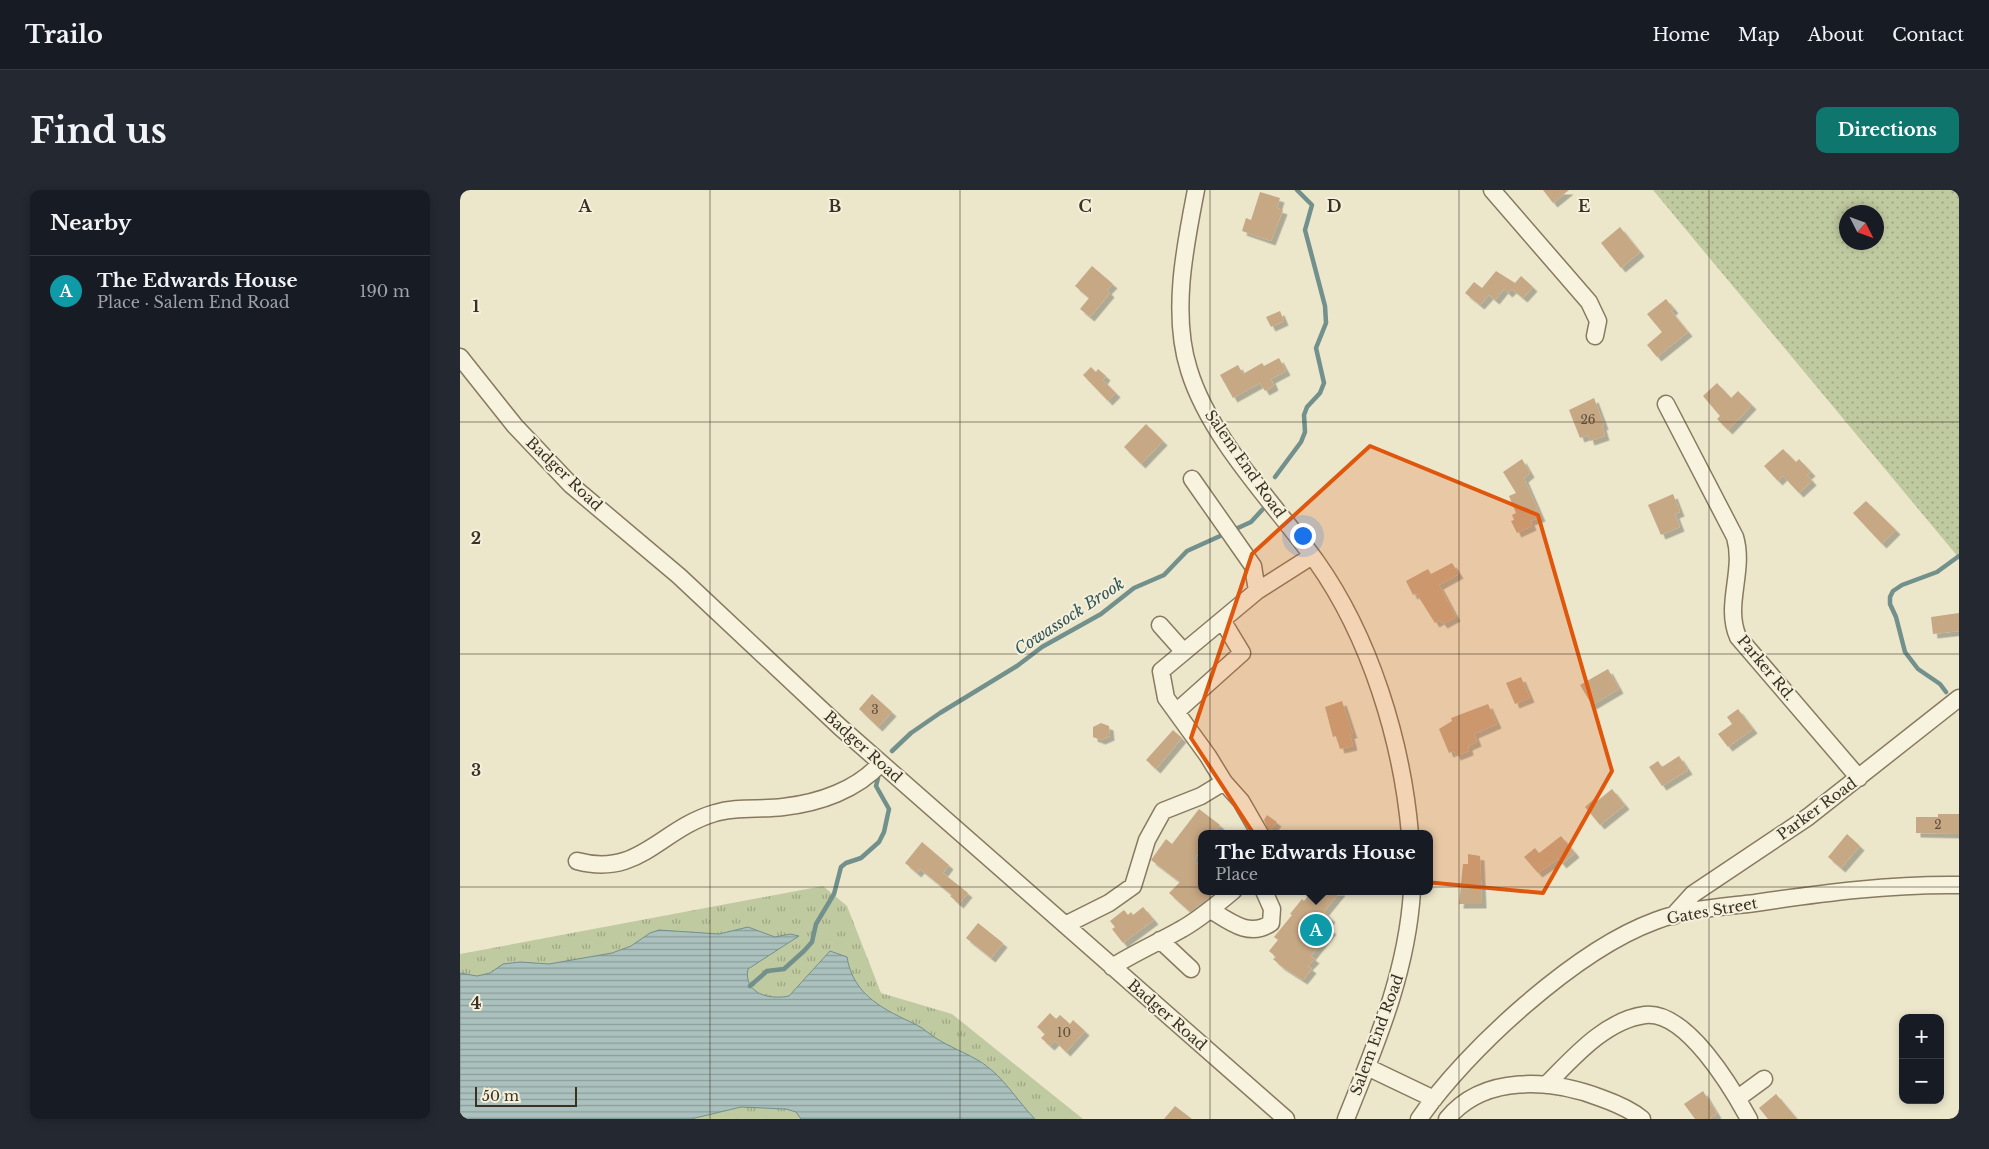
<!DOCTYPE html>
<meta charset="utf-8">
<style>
body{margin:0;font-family:"Libre Baskerville",serif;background:#242831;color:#f1f3f6}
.controls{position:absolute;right:15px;bottom:15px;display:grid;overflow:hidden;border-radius:10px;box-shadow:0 2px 8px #0003}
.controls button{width:45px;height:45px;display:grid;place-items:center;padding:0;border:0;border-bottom:1px solid #363941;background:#171b24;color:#f1f3f6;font:25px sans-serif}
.compass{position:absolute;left:1379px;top:15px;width:45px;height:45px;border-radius:50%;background:#171b24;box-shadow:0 2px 8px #0003;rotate:132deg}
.scale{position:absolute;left:15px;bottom:12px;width:102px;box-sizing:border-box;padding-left:5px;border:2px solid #3a3123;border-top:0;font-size:14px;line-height:18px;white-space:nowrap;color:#3a3123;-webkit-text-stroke:4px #f4f0db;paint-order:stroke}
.you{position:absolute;left:842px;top:345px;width:18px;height:18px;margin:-12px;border:4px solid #fff;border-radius:50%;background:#1a73e8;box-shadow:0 0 0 8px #1a73e833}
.badge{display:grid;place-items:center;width:32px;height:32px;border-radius:50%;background:#0f766e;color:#fff;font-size:16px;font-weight:700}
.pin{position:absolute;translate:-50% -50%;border:2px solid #fff;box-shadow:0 1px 5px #0006}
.popup{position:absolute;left:738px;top:640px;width:235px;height:65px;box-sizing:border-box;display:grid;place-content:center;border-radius:10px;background:#171b24;filter:drop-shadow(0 1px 4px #0005);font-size:16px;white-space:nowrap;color:#9ea1a6}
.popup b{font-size:19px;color:#f1f3f6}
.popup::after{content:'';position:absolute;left:50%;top:100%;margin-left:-10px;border:10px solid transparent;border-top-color:#171b24}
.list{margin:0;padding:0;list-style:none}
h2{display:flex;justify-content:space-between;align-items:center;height:65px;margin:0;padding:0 20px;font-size:21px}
h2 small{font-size:16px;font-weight:400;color:#9ea1a6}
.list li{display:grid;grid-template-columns:32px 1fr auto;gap:15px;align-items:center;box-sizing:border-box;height:70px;padding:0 20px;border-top:1px solid #363941}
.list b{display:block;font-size:19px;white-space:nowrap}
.list p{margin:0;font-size:16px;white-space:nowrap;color:#9ea1a6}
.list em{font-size:16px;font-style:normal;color:#9ea1a6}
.map{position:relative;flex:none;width:1499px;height:929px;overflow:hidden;border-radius:10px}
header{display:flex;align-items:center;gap:30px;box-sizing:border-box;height:70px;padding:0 25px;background:#171b24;border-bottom:1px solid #363941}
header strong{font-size:24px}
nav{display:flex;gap:28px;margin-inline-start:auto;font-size:18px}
.intro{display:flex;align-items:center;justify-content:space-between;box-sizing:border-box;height:120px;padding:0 30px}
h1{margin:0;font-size:35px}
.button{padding:12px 22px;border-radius:10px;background:#0f766e;color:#fff;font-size:18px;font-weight:700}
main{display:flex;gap:30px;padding:0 30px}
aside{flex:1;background:#171b24;border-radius:10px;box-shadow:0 2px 8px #0003}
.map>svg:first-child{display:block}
.grass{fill:url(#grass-dots);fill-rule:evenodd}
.park{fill:url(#park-tufts)}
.water{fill:url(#water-rules);stroke:#72908c}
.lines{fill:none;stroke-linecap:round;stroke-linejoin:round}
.stream{stroke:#72908c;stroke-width:4.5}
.building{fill:#c7a884;filter:url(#shadow)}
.minor-casing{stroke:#887a60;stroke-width:19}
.minor{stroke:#f7f3de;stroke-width:16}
.marked{fill:#df570d;fill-opacity:0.2;stroke:#df570d;stroke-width:4;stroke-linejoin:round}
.grid{fill:none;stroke:#3a3123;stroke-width:1;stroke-opacity:0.55}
.labels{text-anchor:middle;stroke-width:4;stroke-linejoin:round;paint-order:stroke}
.number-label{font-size:12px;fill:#5d4f3b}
.street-label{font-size:15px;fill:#3a3123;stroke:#f4f0db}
.water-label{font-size:16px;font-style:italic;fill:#335659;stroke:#f4f0db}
.grid-label{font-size:16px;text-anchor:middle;font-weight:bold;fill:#3a3123;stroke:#f4f0db;stroke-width:4;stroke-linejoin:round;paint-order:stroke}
</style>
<header>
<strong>Trailo</strong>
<nav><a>Home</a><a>Map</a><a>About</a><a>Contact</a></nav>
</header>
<div class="intro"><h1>Find us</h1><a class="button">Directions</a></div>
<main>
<aside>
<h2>Nearby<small></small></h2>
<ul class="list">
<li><span class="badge" style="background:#0f9aa8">A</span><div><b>The Edwards House</b><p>Place · Salem End Road</p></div><em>190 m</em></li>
</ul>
</aside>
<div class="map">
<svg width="1499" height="929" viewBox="0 0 1499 929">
<defs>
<pattern id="grass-dots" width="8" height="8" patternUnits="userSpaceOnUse" patternTransform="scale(1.25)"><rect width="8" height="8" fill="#c0caa0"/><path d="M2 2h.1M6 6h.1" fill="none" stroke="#9da582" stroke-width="1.8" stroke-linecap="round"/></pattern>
<pattern id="park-tufts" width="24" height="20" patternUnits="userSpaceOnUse" patternTransform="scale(1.25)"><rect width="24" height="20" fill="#c0caa0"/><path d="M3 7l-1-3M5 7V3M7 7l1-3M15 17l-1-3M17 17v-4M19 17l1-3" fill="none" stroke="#9da582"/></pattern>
<pattern id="water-rules" width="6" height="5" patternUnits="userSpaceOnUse" patternTransform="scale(1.25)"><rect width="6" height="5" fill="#abc1be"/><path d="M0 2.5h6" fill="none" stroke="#8c9d9a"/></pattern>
<filter id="shadow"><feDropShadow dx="4.5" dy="4.5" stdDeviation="0" flood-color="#0004"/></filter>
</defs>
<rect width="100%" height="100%" fill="#ece6cb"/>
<!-- grass -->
<path class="grass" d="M1193,0H1499V368ZM1386,22H1416V52H1386Z"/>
<!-- park -->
<path class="park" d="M363,696L387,716L421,803L492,824L623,929H0V764Z"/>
<!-- water -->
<path class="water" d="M288,737L315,747L330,744L339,746L288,779C283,804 310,810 329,806L370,761L387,767C393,806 425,820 457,835C465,839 471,846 479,850C495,860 515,866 529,878C545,890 560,914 575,929H341L336,922L326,919L281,917L231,929H0V783L17,786L30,783L43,774L60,772L89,774L152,763L171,756L190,743L199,740L259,744Z"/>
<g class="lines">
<!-- stream -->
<path class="stream" d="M815,287L841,252L845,242L844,225L847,217L860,203L864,193L856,158L866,133L865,116L845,40L852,15L837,0
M1486,502L1480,494L1458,479L1445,462L1436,427L1430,414V407L1433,401L1442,395L1477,382L1499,366
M432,561L451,543L480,523L557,476L582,457L641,424L674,398L704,385L727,361L791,332L802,320
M290,796L307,781L324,779L344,761L352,752L356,734L374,704L381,677L386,673L401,668L419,652L424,642L429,619L416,596L418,588"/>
</g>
<!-- building -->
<path class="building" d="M1083,0H1109L1093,13Z
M800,2L820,8L817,18L823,20L811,51L782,41L786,28L791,30Z
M1160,37L1180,62L1161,78L1141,53Z
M632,76L653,94L647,100L650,103L630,127L620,119L629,108L615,96Z
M1036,81L1055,93L1061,86L1073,97L1063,108L1052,99L1048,103L1044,99L1035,110L1029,105L1020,115L1005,103L1014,92L1022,98Z
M1206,109L1214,119L1211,121L1228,142L1197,167L1187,155L1202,142L1187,124Z
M820,121L824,131L811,137L806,127Z
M819,168L826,181L811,189L814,196L805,201L800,193L773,208L760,185L778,175L783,184L802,173L804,176Z
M631,177L636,182L638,179L646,186L643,190L656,203L648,211L623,185Z
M1257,193L1271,208L1278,201L1292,215L1268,240L1257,229L1260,226L1243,206Z
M1134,208L1144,235L1142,236L1145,246L1130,251L1128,245L1120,248L1109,220Z
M686,234L703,251L681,274L664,257Z
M1323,259L1336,272L1339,269L1351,282L1347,285L1352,291L1339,303L1323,286L1318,291L1304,276Z
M1062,269L1070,283L1064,288L1081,327L1070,331L1072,336L1057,343L1051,331L1054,330L1052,325L1056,323L1049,306L1056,303L1043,282Z
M1213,304L1220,322L1215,324L1220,337L1201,345L1188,315Z
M1406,311L1436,340L1422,354L1393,323Z
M992,373L999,384L979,395L996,427L983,434L980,430L975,433L956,403L953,405L946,391L968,379L971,384Z
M1499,423V441L1473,444L1471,427Z
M1148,479L1159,499L1132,515L1120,495Z
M1061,487L1070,508L1055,514L1046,493Z
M412,504L432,522L418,537L399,519Z
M882,511L893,544H890L893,556L880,559L876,546L873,547L865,517Z
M1028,514L1037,534L1014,544L1017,552L1008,556L1009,561L996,566L994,561L989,563L979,539L992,531L991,528Z
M1278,519L1293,539L1268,557L1258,544L1272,534L1267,527Z
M641,533L649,536L650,546L641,550L633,547V537Z
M713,540L722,548L696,579L686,570Z
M1219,566L1228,580L1202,596L1189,577L1198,571L1202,577Z
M1152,599L1165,615L1140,635L1125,617L1134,609L1136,612Z
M739,619L760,635L753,644H742V659L734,670L742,678V701H757L730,722L709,703L720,692L691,670L706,649L712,654Z
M1478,624H1499V644L1456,643V627H1478Z
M807,625L817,632L809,642L804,630Z
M1387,644L1400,656L1381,678L1368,667Z
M1101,646L1115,663L1102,674L1098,669L1078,683L1064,667L1075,658L1079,663Z
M462,652L489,675L483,683L508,703L499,714L490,706L492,705L460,679L457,683L445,673Z
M1008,664L1020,666L1022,714H999L1003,674H1008Z
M852,701H881L864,722L871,728L865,735L872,740L851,766L855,769L848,776L852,779L843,790L821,776L813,769L816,767L809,761L818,750L814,747L832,725L830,724L842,709L844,711Z
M683,717L694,730L663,753L652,739L655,737L650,731L664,720L668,725L671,722L673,725Z
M518,733L543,753L531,768L506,748Z
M590,823L596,829L600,825L610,834L613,830L625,841L606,862L595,851L590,856L581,848L585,844L577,837Z
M1243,901L1257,924L1249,929H1235L1224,914Z
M1316,904L1337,929H1308L1299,918Z
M715,916L732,929H704Z"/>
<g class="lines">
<!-- minor casing -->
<g class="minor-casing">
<path id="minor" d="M736,0C725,56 711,124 729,180C750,249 814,313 856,371C910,447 942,551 950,644
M1032,0L1129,112L1138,131L1135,146
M0,167L55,236L111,295L219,386L380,537L826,929
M1206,214L1275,347C1285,381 1264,415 1278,447L1399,588
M732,289L793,376L797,401
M700,435L724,462
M716,522L782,463L762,430
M764,592L781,611L800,644
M117,671C179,688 200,639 255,623C277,616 300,620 323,617C359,613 397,600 421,573
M751,720C770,732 790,748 811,733L812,719L804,701
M1213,726L1233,704L1348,627L1499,508
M605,735L649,713L673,696L687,650L703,621L741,606L764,592L748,566L706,508L701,481L797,401L852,366
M700,750L731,779
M652,777C674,763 697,753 720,740C739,730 756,715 773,701
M907,877L974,909
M1086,895C1112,869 1145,830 1185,825C1226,820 1272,898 1289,929
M1278,908L1304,889
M886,929C916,854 947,783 952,701
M959,929C1006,860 1116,760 1195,731C1226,719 1262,717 1295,713C1363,703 1431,694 1499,695
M987,929C1024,884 1091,889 1141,908C1155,913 1170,919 1182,929"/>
</g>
<!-- minor -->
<use href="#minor" class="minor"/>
</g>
<!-- marked area -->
<path class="marked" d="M910,256L1078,325L1152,581L1083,703L816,678L731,548L792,364Z"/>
<!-- grid -->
<path class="grid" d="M250,0V929M500,0V929M750,0V929M999,0V929M1249,0V929M0,232H1499M0,464H1499M0,697H1499"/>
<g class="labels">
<!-- number labels -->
<g class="number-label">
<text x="1128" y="234">26</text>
<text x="415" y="524">3</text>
<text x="1478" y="639">2</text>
<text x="604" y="847">10</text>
</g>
<!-- street labels -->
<g class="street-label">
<text transform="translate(785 274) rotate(55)" y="5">Salem End Road</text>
<text transform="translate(104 284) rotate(44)" y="5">Badger Road</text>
<text transform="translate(1306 478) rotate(50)" y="5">Parker Rd.</text>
<text transform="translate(403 557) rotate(42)" y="5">Badger Road</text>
<text transform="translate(1357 619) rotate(-36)" y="5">Parker Road</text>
<text transform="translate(1252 721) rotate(-10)" y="5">Gates Street</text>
<text transform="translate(707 825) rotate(41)" y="5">Badger Road</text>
<text transform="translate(917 845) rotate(-70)" y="5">Salem End Road</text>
</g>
<!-- water labels -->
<g class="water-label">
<text transform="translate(609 426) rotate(-33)" y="6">Cowassock Brook</text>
</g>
</g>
<g class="grid-label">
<text x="125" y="22">A</text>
<text x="375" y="22">B</text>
<text x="625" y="22">C</text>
<text x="874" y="22">D</text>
<text x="1124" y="22">E</text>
<text x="16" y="122">1</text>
<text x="16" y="354">2</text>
<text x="16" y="586">3</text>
<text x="16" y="819">4</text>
</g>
</svg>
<div class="controls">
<button>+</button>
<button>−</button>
</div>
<svg class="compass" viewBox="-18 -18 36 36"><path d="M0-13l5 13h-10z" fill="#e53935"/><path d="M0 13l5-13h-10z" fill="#9ea1a6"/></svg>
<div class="scale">50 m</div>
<div class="you"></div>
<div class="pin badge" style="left:856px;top:740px;background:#0f9aa8">A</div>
<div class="popup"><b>The Edwards House</b>Place</div>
</div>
</main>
